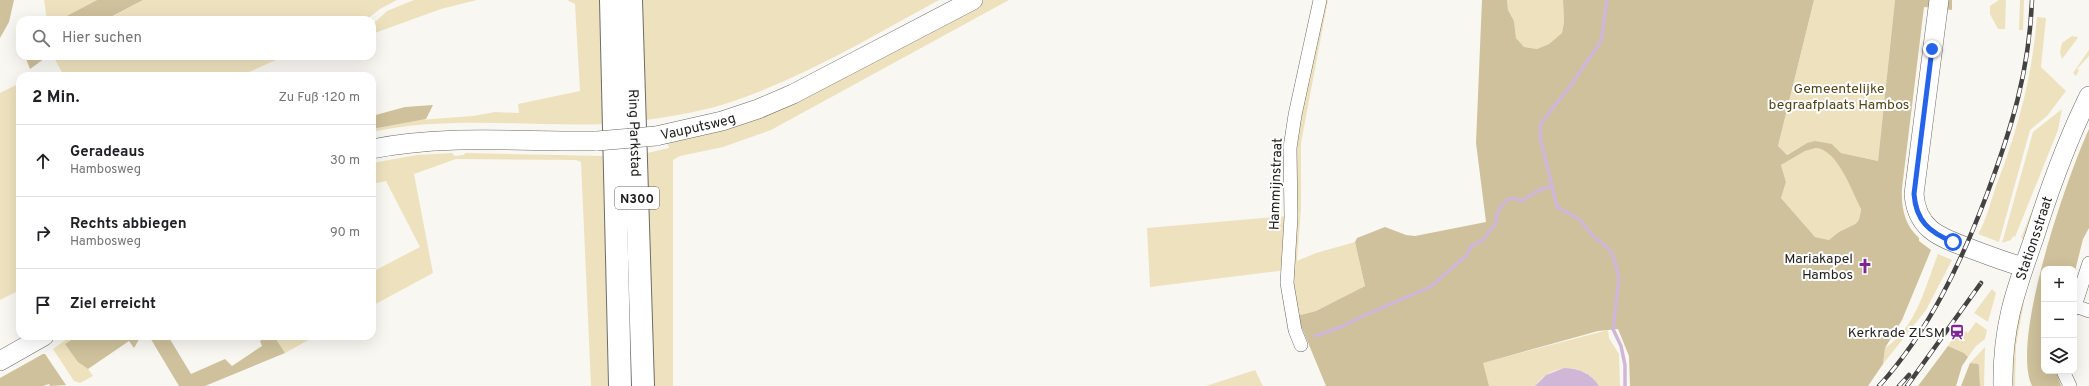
<!DOCTYPE html>
<html lang="de">
<meta charset="utf-8">
<style>
body{margin:0;font-family:Overpass,sans-serif;background:#f2f2f2;color:#202124}
.controls{position:absolute;right:12px;bottom:12px;display:grid;overflow:hidden;border-radius:8px;box-shadow:0 4px 16px #0002}
.controls button{width:36px;height:36px;display:grid;place-items:center;padding:0;border:0;border-bottom:1px solid #e0e0e0;background:#fff;color:#202124;font:20px sans-serif}
.stop{position:absolute;width:12px;height:12px;margin:-9px;border:3px solid #2563eb;border-radius:50%;background:#fff}
.stop.end{background:#2563eb;border-color:#fff;box-shadow:0 1px 4px #0008}
.list{margin:0;padding:0;list-style:none}
h2{display:flex;justify-content:space-between;align-items:center;height:52px;margin:0;padding:0 16px;font-size:17px}
h2 small{font-size:13px;font-weight:400;color:#757577}
.list li{display:grid;grid-template-columns:26px 1fr auto;gap:12px;align-items:center;box-sizing:border-box;height:72px;padding:0 16px;border-top:1px solid #e0e0e0}
.list b{display:block;font-size:15px;white-space:nowrap}
.list p{margin:0;font-size:13px;white-space:nowrap;color:#757577}
.list em{font-size:13px;font-style:normal;color:#757577}
.icon{flex:none;width:22px;height:22px;fill:none;stroke:currentColor;stroke-width:2;stroke-linecap:round;stroke-linejoin:round}
.map{position:relative;flex:none;width:2089px;height:386px;overflow:hidden}
.search{position:absolute;background:#fff;box-shadow:0 4px 16px #0002;left:16px;top:16px;width:360px;height:44px;display:flex;align-items:center;gap:10px;box-sizing:border-box;padding:0 14px;border-radius:12px;color:#757577;font-size:15px}
.panel{position:absolute;background:#fff;box-shadow:0 4px 16px #0002;left:16px;top:72px;width:360px;height:268px;border-radius:12px}
.map>svg:first-child{display:block}
.green{fill:#eee2be}
.forest{fill:#cec19b;fill-rule:evenodd}
.water{fill:#d0b7d7}
.lines{fill:none;stroke-linecap:round;stroke-linejoin:round}
.stream{stroke:#d0b7d7;stroke-width:3.5}
.street-casing{stroke:#6c6b67;stroke-width:14}
.secondary-casing{stroke:#6c6b67;stroke-width:20}
.highway-casing{stroke:#6c6b67;stroke-width:24}
.street{stroke:#fff;stroke-width:13}
.secondary{stroke:#fff;stroke-width:19}
.highway{stroke:#fff;stroke-width:22}
.rail-casing{stroke:#444341;stroke-width:4.5}
.rail{stroke:#fff;stroke-width:3;stroke-dasharray:9;stroke-linecap:butt}
.secondary-bridge-casing{stroke:#6c6b67;stroke-width:20;stroke-linecap:butt}
.secondary-bridge{stroke:#fff;stroke-width:19}
.route{stroke:#2563eb;stroke-width:5}
.labels{text-anchor:middle;stroke-width:4;stroke-linejoin:round;paint-order:stroke}
.shield{fill:#fff;stroke:#636261;stroke-width:1}
.shield-label{font-size:13px;font-weight:bold;fill:#201f1d}
.park-label{font-size:14px;fill:#534516;stroke:#fff}
.street-label{font-size:14px;fill:#201f1d;stroke:#fff}
.poi-label{font-size:14px;fill:#201f1d;stroke:#fff;text-anchor:end}
</style>
<div class="map">
<svg width="2089" height="386" viewBox="0 0 2089 386">
<rect width="100%" height="100%" fill="#f8f7f2"/>
<!-- green -->
<path class="green" d="M44,0H97L59,20H47Z
M143,0H397L380,9L366,20H106Z
M414,0H477L441,9L372,34V25L387,11Z
M567,0H600L606,124C529,127 448,115 372,132V129L419,120L473,116L495,112L519,113L518,104L580,91L575,4Z
M640,0H939C873,36 806,76 734,101C705,111 675,116 645,120Z
M983,0H1009L771,130L723,147L680,156L673,160V386H654L647,153L669,148L667,141L898,45Z
M1324,0H1328L1301,143V208L1297,261L1316,253L1355,242L1365,286L1316,311L1297,316L1293,298V159Z
M1507,0H1563L1564,22L1562,33L1549,44L1537,49L1524,47L1516,38L1514,21L1508,10Z
M1814,0H1895L1878,161L1841,153L1832,144L1807,143L1786,155L1778,146Z
M1999,0H2006L2005,29H1998L1990,14V6Z
M2020,0H2024L2023,30H2019Z
M2037,17L2046,18L2041,67L2066,91L2047,116L2030,130L1999,242L1978,234C1986,221 1990,204 1995,189C2017,132 2032,79 2037,17Z
M2072,36L2078,37L2077,39L2062,59L2060,52L2062,43Z
M2089,50V56L2077,69L2079,70L2076,76L2073,73Z
M53,56H285L240,76H64Z
M20,83V290L0,300V93Z
M2062,109L2058,130L2015,237L2013,236L2011,240L2002,243L2033,132Z
M1816,148C1838,150 1852,192 1861,209C1859,225 1857,223 1845,229C1839,231 1834,236 1829,240L1815,237L1781,198L1786,182L1781,165L1805,151Z
M452,153L455,156L463,155L466,153L608,156L606,297L608,386H591L581,162L576,160L456,159L414,174L433,273L372,306V272L420,247L386,181L372,184V163L417,155Z
M2051,163L2024,239L2021,238Z
M1288,216L1283,268L1279,271L1150,287L1147,228Z
M1938,254L1952,260L1926,310L1883,364L1885,348C1916,328 1925,287 1938,254Z
M1992,289L1996,293L1988,322L1974,313Z
M2021,301L2024,302L2016,346L2015,386H2011L2013,343Z
M1976,322L1987,330L1985,339L1976,346L1968,357L1964,353L1948,346L1960,328L1968,333Z
M1608,330L1609,338L1619,354L1620,386H1599C1583,361 1551,364 1535,386H1489L1482,363Z
M71,336H77L65,344L82,365L88,369L93,376L80,383L74,381L53,349Z
M274,336H316L285,353Z
M1985,347L1984,386H1980L1979,366L1970,363Z
M1255,370L1263,386H1206Z"/>
<!-- forest -->
<path class="forest" d="M0,0H14L9,22L0,38Z
M97,0H143L105,20H59Z
M1482,0H1507L1508,10L1514,21L1516,38L1524,47L1537,49L1549,44L1562,33L1564,22L1563,0H1814L1778,146L1787,155L1807,143L1815,141L1832,144L1841,153L1878,161L1895,0H1952V10L1924,7L1902,188C1901,206 1904,225 1919,238V241L1931,250L1902,320L1885,348L1883,364L1868,386H1630L1629,356L1618,329L1598,331L1483,363L1489,386H1326L1297,316L1316,311L1365,286L1355,242L1357,238L1385,227L1406,235L1415,236L1486,222L1476,143ZM1816,148C1838,150 1852,192 1861,209C1859,225 1857,223 1845,229C1839,231 1834,236 1829,240L1815,237L1781,198L1786,182L1781,165L1805,151Z
M25,56H48L30,69Z
M433,105L426,119L372,129V116L405,107Z
M2089,129V228L2083,239L2075,271L2074,273V269H2044V371H2056L2061,386H2032C2010,340 2067,177 2089,129Z
M77,336H141L134,348L129,341L88,369L78,362L65,344Z
M149,336H168L191,374L225,359L232,366L262,346L260,341L268,336H274L285,353L205,386H179Z
M1948,346L1964,353L1968,357L1962,366L1956,386H1918Z
M43,354H45L66,385L50,386L49,384L43,386H0V378Z
M1970,363L1978,364L1979,366L1980,386H1961Z"/>
<!-- water -->
<path class="water" d="M1564,368C1578,368 1591,373 1599,386H1535L1546,375Z"/>
<g class="lines">
<!-- stream -->
<path class="stream" d="M1607,0L1601,41L1571,85L1541,123L1540,137L1557,207L1579,219L1594,237L1610,250L1614,259L1619,278L1613,329L1621,346L1625,365V386
M1315,336L1341,327L1363,316L1430,287L1467,255L1471,246L1482,241L1496,223V216L1501,206L1507,200L1512,198L1522,201L1537,191L1552,186"/>
<!-- street casing -->
<g class="street-casing">
<path id="street" d="M2075,306L2089,311
M2074,309L2089,263
M1301,345L1295,330L1287,283L1291,217L1290,148L1295,115L1320,0
M2063,371L2070,386"/>
</g>
<!-- secondary casing -->
<g class="secondary-casing">
<g id="secondary">
<path d="M1939,0L1914,194C1917,232 1943,238 1974,250C1990,256 2006,262 2023,267"/>
<path id="s1" d="M656,136L722,121L758,109L793,94L973,0"/>
<path d="M372,149C446,134 522,142 597,141"/>
<path d="M0,361L44,336"/>
<path id="s2" d="M2003,386C2002,327 2015,292 2034,238C2050,187 2066,143 2089,96"/>
</g>
</g>
<!-- highway casing -->
<g class="highway-casing">
<g id="highway">
<path d="M611,0L620,386"/>
<path id="s3" d="M631,0L643,386"/>
</g>
</g>
<!-- street -->
<use href="#street" class="street"/>
<!-- secondary -->
<use href="#secondary" class="secondary"/>
<!-- highway -->
<use href="#highway" class="highway"/>
<!-- rail casing -->
<g class="rail-casing">
<path id="rail" d="M1879,386C1929,331 1961,263 1987,194C2012,127 2029,72 2032,0
M1899,386L1909,375
M1907,386L1981,283"/>
</g>
<!-- rail -->
<use href="#rail" class="rail"/>
<!-- secondary-bridge casing -->
<g class="secondary-bridge-casing">
<path id="secondary-bridge" d="M597,141L656,136"/>
</g>
<!-- secondary-bridge -->
<use href="#secondary-bridge" class="secondary-bridge"/>
</g>
<g class="lines">
<!-- route -->
<path class="route" d="M1932,49L1914,194C1916,221 1929,232 1953,242"/>
</g>
<!-- icons -->
<defs>
<g id="church-bare" transform="scale(1.2)"><path d="M-1.2-6h2.4v3.5h3.3v2.4h-3.3V6h-2.4V-.1h-3.3v-2.4h3.3Z" fill="#7d2694" stroke="#fff" stroke-width="2.5" paint-order="stroke"/></g>
<g id="station-bare" transform="scale(1.2)"><path d="M-3-6H3Q5-6 5-4V2Q5 4 3 4L4.5 6H3L1.5 4h-3L-3 6H-4.5L-3 4Q-5 4-5 2V-4Q-5-6-3-6ZM-3.5-4v3h7v-3ZM-3.5 1v1.5H-2V1ZM2 1v1.5H3.5V1Z" fill="#7d2694" stroke="#fff" stroke-width="2.5" paint-order="stroke"/></g>
</defs>
<g fill-rule="evenodd">
<use href="#church-bare" x="1865" y="266"/>
<use href="#station-bare" x="1957" y="332"/>
</g>
<g class="labels">
<!-- shield labels -->
<rect class="shield" x="615" y="187" width="44" height="22" rx="3"/>
<g class="shield-label">
<text x="637" y="203">N300</text>
</g>
<!-- park labels -->
<g class="park-label">
<text x="1839" y="93">Gemeentelijke<tspan x="1839" dy="16">begraafplaats Hambos</tspan></text>
</g>
<!-- street labels -->
<g class="street-label">
<text dy="5" stroke="none"><textPath href="#s1" startOffset="43">Vauputsweg</textPath></text>
<text dy="5" stroke="none"><textPath href="#s3" startOffset="133">Ring Parkstad</textPath></text>
<text transform="translate(1275 184) rotate(-88)" y="5">Hammijnstraat</text>
<text dy="5" stroke="none"><textPath href="#s2" startOffset="152">Stationsstraat</textPath></text>
</g>
<!-- poi labels -->
<g class="poi-label">
<text x="1853" y="263">Mariakapel<tspan x="1853" dy="16">Hambos</tspan></text>
<text x="1945" y="337">Kerkrade ZLSM</text>
</g>
</g>
</svg>
<div class="controls">
<button>+</button>
<button>−</button>
<button><svg class="icon" aria-label="layers" viewBox="0 0 24 24"><path d="M12 4l9 5-9 5-9-5zM3 14l9 5 9-5"/></svg></button>
</div>
<div class="stop" style="left:1953px;top:242px"></div>
<div class="stop end" style="left:1932px;top:49px"></div>
<div class="search"><svg class="icon" aria-label="search" viewBox="0 0 24 24"><circle cx="10" cy="10" r="6"/><path d="M15 15l6 6"/></svg>Hier suchen</div>
<section class="panel">
<h2>2 Min.<small>Zu Fuß · 120 m</small></h2>
<ul class="list">
<li><svg class="icon" aria-label="ahead" viewBox="0 0 24 24"><path d="M12 20V5M6 11l6-6 6 6"/></svg><div><b>Geradeaus</b><p>Hambosweg</p></div><em>30 m</em></li>
<li><svg class="icon" aria-label="right" viewBox="0 0 24 24"><path d="M7 20v-9h11M14 6l5 5-5 5"/></svg><div><b>Rechts abbiegen</b><p>Hambosweg</p></div><em>90 m</em></li>
<li><svg class="icon" aria-label="arrive" viewBox="0 0 24 24"><path d="M6 21V4h12l-3 4 3 4H6"/></svg><div><b>Ziel erreicht</b></div></li>
</ul>
</section>
</div>
